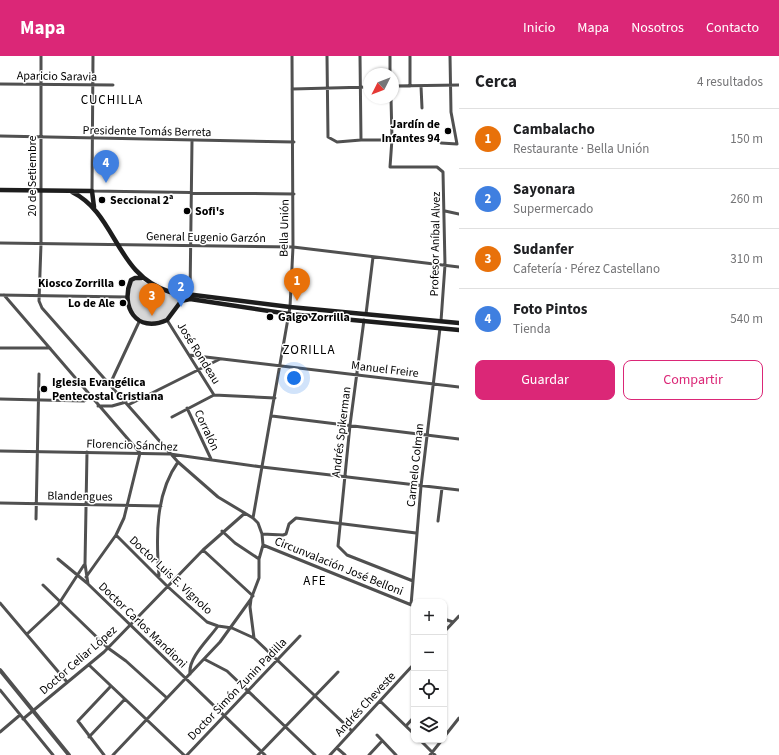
<!DOCTYPE html>
<html lang="es">
<meta charset="utf-8">
<style>
body{margin:0;font-family:"Source Sans 3",sans-serif;background:#f2f2f2;color:#202124}
.controls{position:absolute;right:12px;bottom:12px;display:grid;overflow:hidden;border-radius:8px;box-shadow:0 1px 3px #0004}
.controls button{width:36px;height:36px;display:grid;place-items:center;padding:0;border:0;border-bottom:1px solid #e0e0e0;background:#fff;color:#202124;font:20px sans-serif}
.compass{position:absolute;left:363px;top:12px;width:36px;height:36px;border-radius:50%;background:#fff;box-shadow:0 1px 3px #0004;rotate:228deg}
.you{position:absolute;left:294px;top:322px;width:14px;height:14px;margin:-10px;border:3px solid #fff;border-radius:50%;background:#1a73e8;box-shadow:0 0 0 6px #1a73e833}
.badge{display:grid;place-items:center;width:26px;height:26px;border-radius:50%;background:#db2777;color:#fff;font-size:13px;font-weight:700}
.pin{position:absolute;translate:-50% -33px;filter:drop-shadow(0 1px 2px #0008)}
.pin::after{content:'';position:absolute;top:21px;width:14px;height:12px;background:inherit;clip-path:polygon(0 0,100% 0,50% 100%)}
.list{margin:0;padding:0;list-style:none}
h2{display:flex;justify-content:space-between;align-items:center;height:52px;margin:0;padding:0 16px;font-size:17px}
h2 small{font-size:13px;font-weight:400;color:#757577}
.list li{display:grid;grid-template-columns:26px 1fr auto;gap:12px;align-items:center;box-sizing:border-box;height:60px;padding:0 16px;border-top:1px solid #e0e0e0}
.list b{display:block;font-size:15px;white-space:nowrap}
.list p{margin:0;font-size:13px;white-space:nowrap;color:#757577}
.list em{font-size:13px;font-style:normal;color:#757577}
.actions{display:flex;gap:8px;padding:12px 16px}
.actions a{flex:1;padding:9px 0;border:1px solid #db2777;border-radius:8px;text-align:center;font-size:14px;color:#db2777}
.actions .main{background:#db2777;color:#fff}
.icon{flex:none;width:22px;height:22px;fill:none;stroke:currentColor;stroke-width:2;stroke-linecap:round;stroke-linejoin:round}
.map{position:relative;flex:none;width:459px;height:699px;overflow:hidden}
header{display:flex;align-items:center;gap:24px;box-sizing:border-box;height:56px;padding:0 20px;background:#db2777;color:#fff}
header strong{font-size:19px}
nav{display:flex;gap:22px;margin-inline-start:auto;font-size:14px}
main{display:flex}
aside{flex:1;background:#fff}
.map>svg:first-child{display:block}
.green{fill:#d7d7d7}
.lines{fill:none;stroke-linecap:round;stroke-linejoin:round}
.minor{stroke:#505050;stroke-width:3}
.tertiary{stroke:#505050;stroke-width:4}
.secondary{stroke:#1d1d1d;stroke-width:4.5}
.poi-dot{fill:#000;stroke:#fff;stroke-width:1.5}
.labels{text-anchor:middle;stroke-width:3;stroke-linejoin:round;paint-order:stroke}
.street-label{font-size:12px;fill:#000;stroke:#fff}
.poi-label{font-size:12px;font-weight:bold;fill:#000;stroke:#fff;text-anchor:start}
.neighbourhood-label{font-size:13px;letter-spacing:1px;fill:#000;stroke:#fff}
</style>
<header>
<strong>Mapa</strong>
<nav><a>Inicio</a><a>Mapa</a><a>Nosotros</a><a>Contacto</a></nav>
</header>
<main>
<div class="map">
<svg width="459" height="699" viewBox="0 0 459 699">
<rect width="100%" height="100%" fill="#fff"/>
<!-- green -->
<path class="green" d="M135,223C144,224 149,229 157,233C164,236 172,237 180,238L181,242C177,248 172,258 166,262C139,279 117,240 135,223Z"/>
<g class="lines">
<!-- minor -->
<path class="minor" d="M41,0V188L39,245L42,252L178,406L218,441L253,462L258,467L262,478L263,489L414,550
M93,0L92,135L294,138
M327,0L328,81L337,86L361,84H407
M360,0L361,84
M390,0V18
M410,0V30
M450,0L451,56L457,88
M0,28L113,29
M393,30L459,29
M421,30L422,52
M292,33L369,31
M391,42L392,83L390,111H437L443,116L445,209L441,265
M0,80L294,86
M441,87L457,88
M445,155L459,158
M0,187L293,191L459,211
M0,239L126,241
M4,239L140,397
M190,240L192,85
M366,258L373,201
M167,264L214,339
M364,264L350,369L338,490L347,499L413,525
M0,292H50
M189,299L459,331
M110,328L139,266
M0,343L84,345L90,341
M128,349L220,303
M98,350H112L126,346
M187,352L211,403
M272,360L459,383
M172,361L214,339L275,342
M0,395L170,398L262,411L459,434
M87,396L85,508L88,528L265,699
M140,397L124,462L116,479L167,530L207,566L218,570L232,572L254,582L352,675
M0,447L161,450
M253,462L290,251L293,191L292,0
M36,463L39,318
M438,465L442,432
M222,475L235,487L259,503
M262,478L283,479L286,478L289,468L296,462L416,477
M203,494L253,540
M58,503L87,527
M159,520C156,482 155,438 178,406
M86,521L116,479
M43,529L108,592L126,605L167,642
M0,547L67,626
M411,549L421,430L440,272
M444,563L453,566
M444,576L459,560
M27,578L58,549L84,509
M254,582L250,551L251,543L259,522V503L263,489
M204,603L227,615L315,699
M89,609L184,699
M190,618C188,602 208,584 218,570
M0,634L53,699
M380,645L414,678
M23,663L104,596L203,494L245,457
M406,670L414,661
M0,676L20,659
M377,679L396,699
M89,681L125,643
M444,681L459,662
M420,684L435,699
M337,692L345,699
M104,699L78,665L111,630
M113,699L220,586L251,543
M187,699L300,580
M258,699L338,616
M330,699L414,608
M369,699L382,685
M430,699L442,684"/>
<!-- tertiary -->
<path class="tertiary" d="M0,614L69,699"/>
<!-- secondary -->
<path class="secondary" d="M0,134L92,135L94,151
M72,136C117,158 115,219 170,236L290,251L459,267
M142,222H135L131,224C120,250 136,278 167,264L182,244
M181,245L190,243L289,258L459,274"/>
</g>
<!-- markers -->
<g class="poi-dot">
<circle cx="448" cy="75" r="4"/>
<circle cx="102" cy="144" r="4"/>
<circle cx="187" cy="155" r="4"/>
<circle cx="122" cy="227" r="4"/>
<circle cx="123" cy="247" r="4"/>
<circle cx="270" cy="261" r="4"/>
<circle cx="44" cy="333" r="4"/>
</g>
<g class="labels">
<!-- street labels -->
<g class="street-label">
<text transform="translate(57 20) rotate(1)" y="4">Aparicio Saravia</text>
<text transform="translate(147 75) rotate(1)" y="4">Presidente Tomás Berreta</text>
<text transform="translate(32 120) rotate(-90)" y="4">20 de Setiembre</text>
<text transform="translate(284 172) rotate(-89)" y="4">Bella Unión</text>
<text transform="translate(206 181) rotate(1)" y="4">General Eugenio Garzón</text>
<text transform="translate(435 188) rotate(-89)" y="4">Profesor Aníbal Alvez</text>
<text transform="translate(199 297) rotate(58)" y="4">José Rondeau</text>
<text transform="translate(385 313) rotate(7)" y="4">Manuel Freire</text>
<text transform="translate(207 374) rotate(65)" y="4">Corralón</text>
<text transform="translate(341 376) rotate(-83)" y="4">Andrés Spikerman</text>
<text transform="translate(132 389) rotate(2)" y="4">Florencio Sánchez</text>
<text transform="translate(415 409) rotate(-84)" y="4">Carmelo Colman</text>
<text transform="translate(80 440) rotate(1)" y="4">Blandengues</text>
<text transform="translate(339 510) rotate(22)" y="4">Circunvalación José Belloni</text>
<text transform="translate(171 519) rotate(43)" y="4">Doctor Luis E. Vignolo</text>
<text transform="translate(143 569) rotate(44)" y="4">Doctor Carlos Mandioni</text>
<text transform="translate(78 604) rotate(-41)" y="4">Doctor Celiar López</text>
<text transform="translate(237 633) rotate(-46)" y="4">Doctor Simón Zunin Padilla</text>
<text transform="translate(365 648) rotate(-47)" y="4">Andrés Cheveste</text>
</g>
<!-- poi labels -->
<g class="poi-label">
<text x="440" y="72" text-anchor="end">Jardín de<tspan x="440" dy="14">Infantes 94</tspan></text>
<text x="110" y="148">Seccional 2ª</text>
<text x="195" y="159">Sofi's</text>
<text x="114" y="231" text-anchor="end">Kiosco Zorrilla</text>
<text x="115" y="251" text-anchor="end">Lo de Ale</text>
<text x="278" y="265">Galgo Zorrilla</text>
<text x="52" y="330">Iglesia Evangélica<tspan x="52" dy="14">Pentecostal Cristiana</tspan></text>
</g>
<!-- neighbourhood labels -->
<g class="neighbourhood-label">
<text x="112" y="48">CUCHILLA</text>
<text x="309" y="298">ZORILLA</text>
<text x="315" y="529">AFE</text>
</g>
</g>
</svg>
<div class="controls">
<button>+</button>
<button>−</button>
<button><svg class="icon" aria-label="locate" viewBox="0 0 24 24"><circle cx="12" cy="12" r="6"/><path d="M12 2v4M12 18v4M2 12h4M18 12h4"/></svg></button>
<button><svg class="icon" aria-label="layers" viewBox="0 0 24 24"><path d="M12 4l9 5-9 5-9-5zM3 14l9 5 9-5"/></svg></button>
</div>
<svg class="compass" viewBox="-18 -18 36 36"><path d="M0-13l5 13h-10z" fill="#e53935"/><path d="M0 13l5-13h-10z" fill="#757577"/></svg>
<div class="you"></div>
<div class="pin badge" style="left:297px;top:245px;background:#e8710a">1</div>
<div class="pin badge" style="left:181px;top:251px;background:#3f7fe0">2</div>
<div class="pin badge" style="left:152px;top:260px;background:#e8710a">3</div>
<div class="pin badge" style="left:106px;top:127px;background:#3f7fe0">4</div>
</div>
<aside>
<h2>Cerca<small>4 resultados</small></h2>
<ul class="list">
<li><span class="badge" style="background:#e8710a">1</span><div><b>Cambalacho</b><p>Restaurante · Bella Unión</p></div><em>150 m</em></li>
<li><span class="badge" style="background:#3f7fe0">2</span><div><b>Sayonara</b><p>Supermercado</p></div><em>260 m</em></li>
<li><span class="badge" style="background:#e8710a">3</span><div><b>Sudanfer</b><p>Cafetería · Pérez Castellano</p></div><em>310 m</em></li>
<li><span class="badge" style="background:#3f7fe0">4</span><div><b>Foto Pintos</b><p>Tienda</p></div><em>540 m</em></li>
</ul>
<div class="actions"><a class="main">Guardar</a><a>Compartir</a></div>
</aside>
</main>
